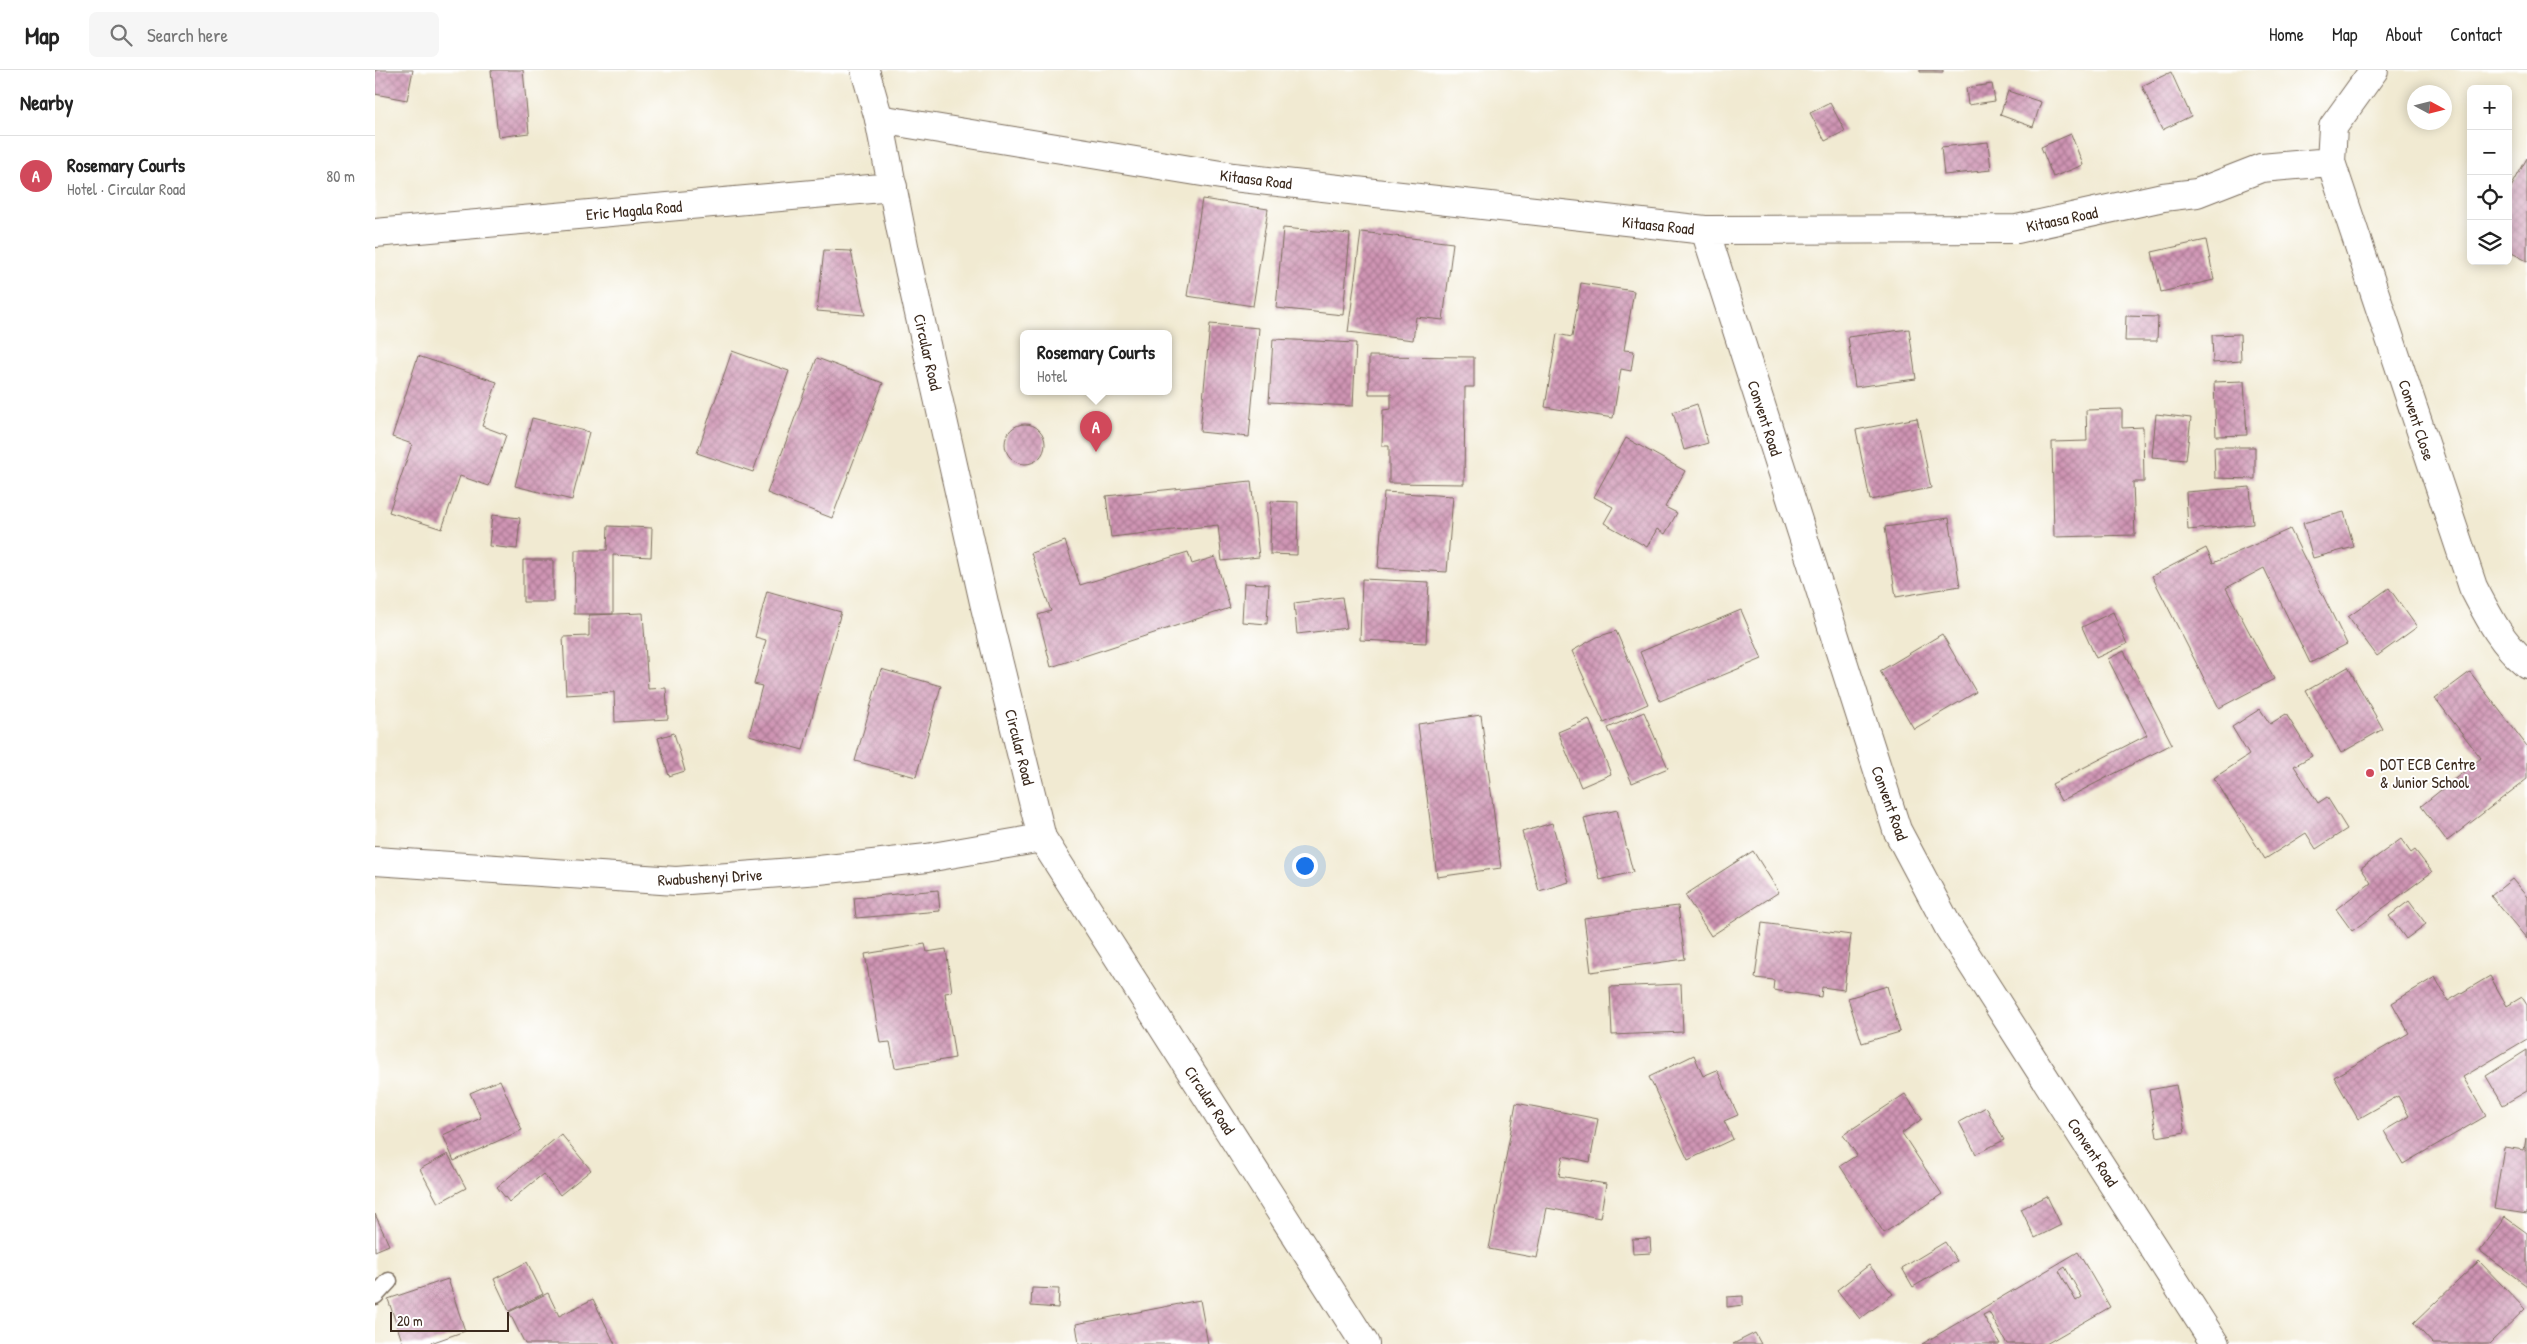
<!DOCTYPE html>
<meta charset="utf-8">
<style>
body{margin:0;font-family:"Patrick Hand",sans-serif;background:#f6f6f6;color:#222}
.controls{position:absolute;right:15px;top:15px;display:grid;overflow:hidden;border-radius:8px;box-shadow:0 2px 12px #0003}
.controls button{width:45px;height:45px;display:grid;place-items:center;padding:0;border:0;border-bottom:1px solid #e0e0e0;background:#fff;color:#222;font:25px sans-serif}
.compass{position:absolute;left:2032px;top:15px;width:45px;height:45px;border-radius:50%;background:#fff;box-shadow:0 2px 12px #0003;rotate:97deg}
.scale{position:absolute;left:15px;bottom:12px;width:119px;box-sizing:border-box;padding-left:5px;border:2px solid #3b2a1e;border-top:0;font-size:14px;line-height:18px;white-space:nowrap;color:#3b2a1e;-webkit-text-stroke:4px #fff;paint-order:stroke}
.you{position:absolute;left:929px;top:795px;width:18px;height:18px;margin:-12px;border:4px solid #fff;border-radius:50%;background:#1a73e8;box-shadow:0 0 0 8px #1a73e833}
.badge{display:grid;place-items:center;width:32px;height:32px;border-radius:50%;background:#d1495b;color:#fff;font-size:16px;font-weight:700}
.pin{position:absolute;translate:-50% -41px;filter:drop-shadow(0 1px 2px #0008)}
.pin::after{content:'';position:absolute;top:26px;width:18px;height:15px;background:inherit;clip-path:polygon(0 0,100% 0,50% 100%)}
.popup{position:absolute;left:645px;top:260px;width:152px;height:65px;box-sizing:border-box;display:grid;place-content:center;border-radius:8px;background:#fff;filter:drop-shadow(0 1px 4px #0005);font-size:16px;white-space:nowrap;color:#767676}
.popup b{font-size:19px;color:#222}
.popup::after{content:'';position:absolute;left:50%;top:100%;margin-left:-10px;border:10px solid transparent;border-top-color:#fff}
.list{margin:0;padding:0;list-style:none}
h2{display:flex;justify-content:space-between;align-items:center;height:65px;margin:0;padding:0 20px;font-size:21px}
h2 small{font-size:16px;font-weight:400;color:#767676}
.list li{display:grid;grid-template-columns:32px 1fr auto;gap:15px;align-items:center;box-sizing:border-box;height:80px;padding:0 20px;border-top:1px solid #e0e0e0}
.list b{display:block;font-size:19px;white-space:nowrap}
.list p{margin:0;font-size:16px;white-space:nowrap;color:#767676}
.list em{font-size:16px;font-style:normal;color:#767676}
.icon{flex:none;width:28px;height:28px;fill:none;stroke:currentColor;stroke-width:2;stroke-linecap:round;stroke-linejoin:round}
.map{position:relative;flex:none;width:2152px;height:1274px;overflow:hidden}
header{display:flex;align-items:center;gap:30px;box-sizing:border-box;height:70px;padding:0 25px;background:#fff;border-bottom:1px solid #e0e0e0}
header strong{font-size:24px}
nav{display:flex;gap:28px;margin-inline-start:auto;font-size:18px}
.search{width:350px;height:45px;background:#f6f6f6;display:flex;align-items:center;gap:12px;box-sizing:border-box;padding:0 18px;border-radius:8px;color:#767676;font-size:19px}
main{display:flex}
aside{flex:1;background:#fff}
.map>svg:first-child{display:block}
.building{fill:url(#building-cross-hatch);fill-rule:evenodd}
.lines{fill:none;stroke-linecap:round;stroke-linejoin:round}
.service-casing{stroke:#7b6d5d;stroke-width:19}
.minor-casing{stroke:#7b6d5d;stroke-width:30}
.tertiary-casing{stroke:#7b6d5d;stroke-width:30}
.service{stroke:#fff;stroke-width:16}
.minor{stroke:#fff;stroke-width:28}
.tertiary{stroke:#fff;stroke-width:28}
.poi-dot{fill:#d1495b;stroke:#fff;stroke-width:2}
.labels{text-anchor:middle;stroke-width:4;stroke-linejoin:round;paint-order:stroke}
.street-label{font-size:16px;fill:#3b2a1e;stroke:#fff}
.poi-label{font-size:16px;fill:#3b2a1e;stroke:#fff;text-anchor:start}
</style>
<header>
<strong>Map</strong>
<div class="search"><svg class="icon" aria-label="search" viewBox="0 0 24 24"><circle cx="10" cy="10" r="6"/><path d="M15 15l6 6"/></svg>Search here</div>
<nav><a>Home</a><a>Map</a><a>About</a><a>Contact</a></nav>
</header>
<main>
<aside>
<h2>Nearby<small></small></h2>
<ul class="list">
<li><span class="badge">A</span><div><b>Rosemary Courts</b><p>Hotel · Circular Road</p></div><em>80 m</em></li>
</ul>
</aside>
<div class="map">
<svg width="2152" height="1274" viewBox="0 0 2152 1274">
<defs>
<pattern id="building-cross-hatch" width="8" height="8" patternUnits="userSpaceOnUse" patternTransform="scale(1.25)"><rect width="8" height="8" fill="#cf94b4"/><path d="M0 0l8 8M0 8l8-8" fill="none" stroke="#a97992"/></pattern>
</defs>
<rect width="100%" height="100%" fill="#fff"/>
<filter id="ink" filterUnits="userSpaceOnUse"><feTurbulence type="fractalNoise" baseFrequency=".02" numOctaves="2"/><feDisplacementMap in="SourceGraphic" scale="10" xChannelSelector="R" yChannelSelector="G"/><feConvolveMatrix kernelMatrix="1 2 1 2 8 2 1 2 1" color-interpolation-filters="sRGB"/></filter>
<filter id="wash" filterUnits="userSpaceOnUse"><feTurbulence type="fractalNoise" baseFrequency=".0096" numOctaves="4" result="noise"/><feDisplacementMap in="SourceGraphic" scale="20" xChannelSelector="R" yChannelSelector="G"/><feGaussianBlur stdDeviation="1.12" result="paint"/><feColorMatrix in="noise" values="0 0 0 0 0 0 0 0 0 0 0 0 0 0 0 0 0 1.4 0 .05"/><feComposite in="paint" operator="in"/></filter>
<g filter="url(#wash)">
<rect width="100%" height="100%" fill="#f1ead2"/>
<g id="blocks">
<!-- building -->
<path class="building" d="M0,0H38L32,30L0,24Z
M116,0H148L154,63L123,67Z
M1545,0H1568V2H1545Z
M1796,2L1816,46L1787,60L1767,16Z
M1617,14L1620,31L1593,35L1591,18Z
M1633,21L1666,32L1658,57L1625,45Z
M1455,33L1470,61L1450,71L1435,43Z
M1696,64L1708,95L1678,107L1666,77Z
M1613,72L1616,100L1569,105L1566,77Z
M2152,88V191L2133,181V123Z
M827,129L893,139L878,236L812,226Z
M908,158L975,164L968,245L901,238Z
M986,162L1078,173L1068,250L1041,247L1038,270L973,262Z
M1831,170L1839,210L1786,222L1777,182Z
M449,180L476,181L490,245L442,241Z
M1206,213L1259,221L1249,280L1259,281L1256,301L1246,299L1238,348L1170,337L1182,264L1197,267Z
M1751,246L1783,247L1782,271H1750Z
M835,254L884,258L874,367L825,362Z
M1534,259L1541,309L1480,317L1473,267Z
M1865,264L1866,291L1838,293L1837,265Z
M898,269L981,273L978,336L894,332Z
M357,281L414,301L378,402L322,383Z
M43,286L122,312L107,356L131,365L114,416L85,406L67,459L14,442L37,374L17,367Z
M994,286L1099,287V317H1090L1089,414L1014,413V376H1007L1008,340L1016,339V324H994Z
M442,288L508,313L457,448L392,423Z
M1869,311L1872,365L1841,366L1839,312Z
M1322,334L1333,373L1309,380L1298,342Z
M1747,339V358L1768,357L1769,412H1758L1760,465L1679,467L1677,372L1712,371L1711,340Z
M1781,344L1816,348L1811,390L1777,387Z
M157,348L214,362L197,430L140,416Z
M1542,348L1556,418L1495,430L1481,360Z
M630 374a20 20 0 1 1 40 0a20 20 0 1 1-40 0Z
M1251,368L1310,401L1290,437L1302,443L1290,464L1282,459L1272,477L1229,453L1238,437L1219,427Z
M1839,377H1880V409L1840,408Z
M876,411L884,487L847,491L843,455L736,467L731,426Z
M1875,417L1878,454L1813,460L1811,422Z
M1009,422L1078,426L1072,502L1003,498Z
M896,431L923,432L922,485L895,484Z
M1969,442L1979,477L1938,488L1928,453Z
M117,445L145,448L142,479L114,476Z
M1574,448L1585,516L1521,527L1510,457Z
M233,456L277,458L276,487L238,485V544H199L200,480H232Z
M1915,459L1972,574L1935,593L1889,498L1851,518L1899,609L1844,638L1777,506L1831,478L1838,493Z
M690,471L705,515L813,482L817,494L840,487L855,538L676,597L663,545L676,541L656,483Z
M148,490H178V532H148Z
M987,509L1054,512L1051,573L985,570Z
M869,513L894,514L892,554L867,552Z
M2014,518L2042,557L2002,586L1973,547Z
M392,521L466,542L428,680L374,665L387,616L379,614L391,570L380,567Z
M967,527L972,558L922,564L919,533Z
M1366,540L1387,589L1285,631L1265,582Z
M1738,542L1752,574L1721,588L1707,557Z
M268,543L273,619L291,618L293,649L240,652L239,622L191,625L188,567L214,566V545Z
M1241,561L1273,634L1229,653L1197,581L1222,567Z
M1567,564L1601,622L1539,659L1505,601Z
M1749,581L1797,674L1686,731L1677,714L1772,665L1733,589Z
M1973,597L2008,659L1966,683L1931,621Z
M506,599L566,616L541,707L480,691Z
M2095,602L2152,676V709L2072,771L2046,736L2106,688L2060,628Z
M1885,639L1895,654L1911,644L1937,686L1919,696L1943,733L1952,727L1972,759L1941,779L1931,763L1890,789L1839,708L1874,685L1857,657Z
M1269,642L1293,698L1257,713L1233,658Z
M1106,645L1126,798L1062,807L1043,654Z
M1214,649L1236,704L1206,717L1183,662Z
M299,663L310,701L294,706L283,668Z
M1242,740L1258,802L1225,810L1209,748Z
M1177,753L1194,812L1164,821L1147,762Z
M2026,769L2036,783L2040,780L2057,802L1977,861L1961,839L1996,813L1986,798Z
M1378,781L1404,822L1336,866L1310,825Z
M2137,809L2152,827V869L2116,826Z
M563,820L565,841L481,848L479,828Z
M2034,831L2051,854L2031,869L2014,846Z
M1303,836L1310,889L1216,902L1209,848Z
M1387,853L1476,865L1469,920L1447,917L1446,927L1398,920L1399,910L1380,908Z
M550,874L552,882L571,879L577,922L570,923L580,988L520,998L515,972L505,973L490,884Z
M2115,906L2132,936L2147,927L2152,935V969L2088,1007L2111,1046L2028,1094L2009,1061L2034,1046L2023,1026L1983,1049L1959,1007L2034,963L2017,933L2060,907L2073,931Z
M1306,914L1308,962L1237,965L1235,917Z
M1512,916L1525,962L1487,973L1473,928Z
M2152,980V1021L2128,1035L2111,1006Z
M1319,985L1328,1006L1342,1000L1363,1045L1349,1051L1358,1069L1313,1090L1274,1007Z
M125,1010L147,1060L79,1091L68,1065L106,1048L95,1023Z
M1801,1015L1810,1062L1782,1067L1774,1020Z
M1530,1024L1547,1049L1527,1063L1567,1124L1509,1163L1465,1096L1482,1085L1468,1065Z
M1141,1033L1223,1049L1215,1092L1188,1086L1184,1106L1231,1114L1225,1148L1172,1138L1162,1188L1114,1179Z
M1611,1037L1629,1070L1601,1084L1584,1052Z
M186,1064L216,1100L185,1125L168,1104L134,1132L122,1117Z
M2151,1068L2152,1144L2119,1139L2129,1077L2149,1080Z
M73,1084L91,1118L63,1133L45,1099Z
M1672,1126L1686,1155L1660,1168L1646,1139Z
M0,1144L14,1175L0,1181Z
M2130,1147L2152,1163V1216L2105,1181Z
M1275,1168L1276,1183L1258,1184L1257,1169Z
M1570,1172L1582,1191L1538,1217L1527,1198Z
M1703,1182L1735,1237L1671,1274H1632L1614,1242L1608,1245L1625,1274H1547ZM1690,1197L1707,1227L1701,1231L1684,1201Z
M2104,1191L2150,1239L2114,1274H2058L2039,1253Z
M152,1192L168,1224L134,1241L119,1209Z
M1494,1195L1518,1224L1485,1249L1462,1220Z
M73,1209L90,1261L53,1274H28L13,1229Z
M657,1218L684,1219L683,1238L656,1236Z
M173,1223L184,1246L218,1229L240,1274H150L134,1242Z
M1368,1226V1235L1352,1237V1227Z
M825,1230L833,1274H704L701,1254Z
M1380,1263L1386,1274H1358Z"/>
</g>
</g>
<g filter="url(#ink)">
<use href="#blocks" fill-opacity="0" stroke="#7b6d5d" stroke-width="1"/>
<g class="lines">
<!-- service casing -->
<g class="service-casing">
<path id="service" d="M0,1226L14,1211"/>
</g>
<!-- minor casing -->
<g class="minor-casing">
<path id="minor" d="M504,49L858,107L1330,160L1642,159L1788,127L1822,123L1886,98L1956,92L1958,57L1999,0
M1956,92L2098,517C2113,546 2126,573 2152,594
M1330,160L1522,760L1574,858L1840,1274
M0,163L518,117
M0,791L301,811L444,800L552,788L667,768"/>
</g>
<!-- tertiary casing -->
<g class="tertiary-casing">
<path id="tertiary" d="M490,0L504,49L530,181L610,537L667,768L990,1274"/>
</g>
<!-- service -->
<use href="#service" class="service"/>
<!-- minor -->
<use href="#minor" class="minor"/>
<!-- tertiary -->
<use href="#tertiary" class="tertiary"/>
</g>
</g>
<!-- markers -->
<circle class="poi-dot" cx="1995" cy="703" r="5"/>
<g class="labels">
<!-- street labels -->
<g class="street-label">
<text transform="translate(881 109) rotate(7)" y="6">Kitaasa Road</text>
<text transform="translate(259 140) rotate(-5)" y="6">Eric Magala Road</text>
<text transform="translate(1687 149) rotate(-12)" y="6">Kitaasa Road</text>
<text transform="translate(1283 155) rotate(6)" y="6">Kitaasa Road</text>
<text transform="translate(553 282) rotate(77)" y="6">Circular Road</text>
<text transform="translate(1390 348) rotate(72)" y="6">Convent Road</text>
<text transform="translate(2042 350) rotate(72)" y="6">Convent Close</text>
<text transform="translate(645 677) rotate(76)" y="6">Circular Road</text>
<text transform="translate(1515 733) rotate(70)" y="6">Convent Road</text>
<text transform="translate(335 807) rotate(-3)" y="6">Rwabushenyi Drive</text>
<text transform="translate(835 1030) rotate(57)" y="6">Circular Road</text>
<text transform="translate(1718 1082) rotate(57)" y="6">Convent Road</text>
</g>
<!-- poi labels -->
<g class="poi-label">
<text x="2005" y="700">DOT ECB Centre<tspan x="2005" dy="18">&amp; Junior School</tspan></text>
</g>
</g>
</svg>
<div class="controls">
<button>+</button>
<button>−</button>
<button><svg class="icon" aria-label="locate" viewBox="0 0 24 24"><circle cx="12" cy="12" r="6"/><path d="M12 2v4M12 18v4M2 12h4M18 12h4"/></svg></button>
<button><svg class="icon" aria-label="layers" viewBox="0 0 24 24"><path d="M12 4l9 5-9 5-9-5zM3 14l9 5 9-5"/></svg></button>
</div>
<svg class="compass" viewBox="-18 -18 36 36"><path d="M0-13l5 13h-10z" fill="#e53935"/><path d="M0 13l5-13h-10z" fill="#767676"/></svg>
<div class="scale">20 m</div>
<div class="you"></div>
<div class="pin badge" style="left:721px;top:382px">A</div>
<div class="popup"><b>Rosemary Courts</b>Hotel</div>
</div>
</main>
